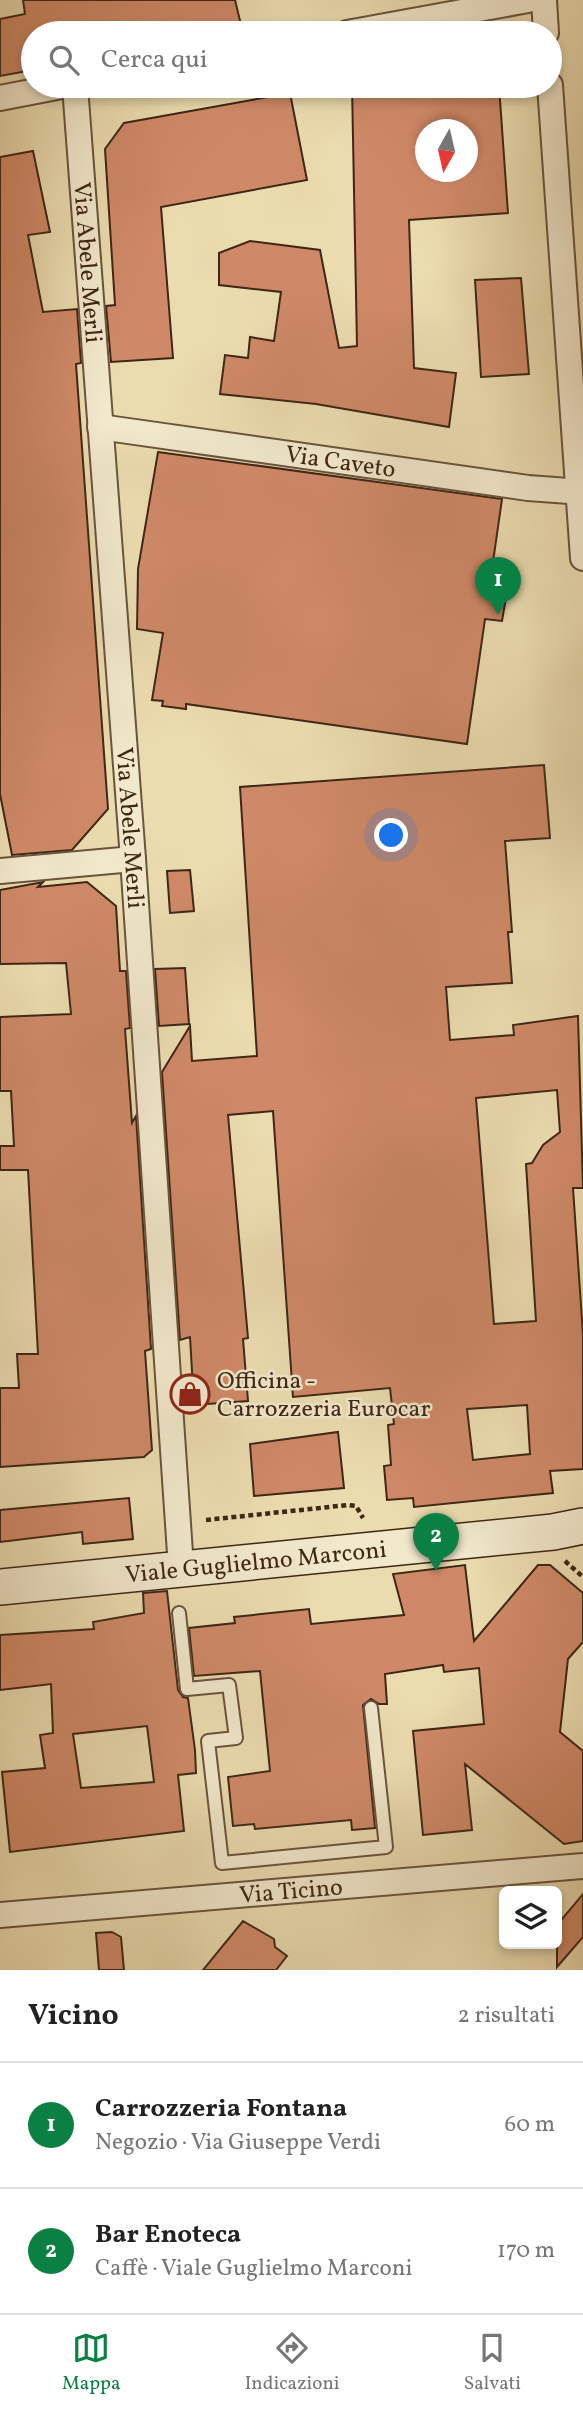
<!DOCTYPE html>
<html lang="it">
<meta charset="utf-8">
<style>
body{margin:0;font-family:Vollkorn,serif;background:#f2f2f2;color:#222}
.controls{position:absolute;right:21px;bottom:21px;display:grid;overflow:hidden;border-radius:10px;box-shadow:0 4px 10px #0003}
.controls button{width:63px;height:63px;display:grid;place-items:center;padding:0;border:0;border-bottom:2px solid #e0e0e0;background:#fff;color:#222;font:35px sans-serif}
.compass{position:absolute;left:415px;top:119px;width:63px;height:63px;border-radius:50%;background:#fff;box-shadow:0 4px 10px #0003;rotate:188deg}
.you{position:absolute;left:392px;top:836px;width:24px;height:24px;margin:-18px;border:5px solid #fff;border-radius:50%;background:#1a73e8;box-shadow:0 0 0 10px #1a73e833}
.badge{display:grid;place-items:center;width:46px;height:46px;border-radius:50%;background:#0b8043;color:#fff;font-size:23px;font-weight:700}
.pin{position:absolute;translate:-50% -58px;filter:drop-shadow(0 2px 4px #0008)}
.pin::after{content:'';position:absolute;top:37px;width:24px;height:21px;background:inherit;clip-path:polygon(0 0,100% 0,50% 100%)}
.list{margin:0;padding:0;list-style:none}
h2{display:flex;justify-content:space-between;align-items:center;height:91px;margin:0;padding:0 28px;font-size:30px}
h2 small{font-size:23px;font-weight:400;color:#767676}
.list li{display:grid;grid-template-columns:46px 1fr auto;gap:21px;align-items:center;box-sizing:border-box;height:126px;padding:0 28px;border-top:2px solid #e0e0e0}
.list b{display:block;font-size:26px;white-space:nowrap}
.list p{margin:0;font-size:23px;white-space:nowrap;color:#767676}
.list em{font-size:23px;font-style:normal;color:#767676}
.icon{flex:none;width:38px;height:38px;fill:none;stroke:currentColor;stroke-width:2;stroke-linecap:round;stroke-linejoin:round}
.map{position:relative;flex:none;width:583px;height:1970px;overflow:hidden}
.search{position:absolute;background:#fff;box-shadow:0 4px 10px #0003;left:21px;right:21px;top:21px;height:77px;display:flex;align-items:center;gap:18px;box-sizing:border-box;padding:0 24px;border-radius:38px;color:#767676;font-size:26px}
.sheet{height:343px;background:#fff}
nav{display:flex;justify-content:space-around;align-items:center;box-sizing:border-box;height:98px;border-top:2px solid #e0e0e0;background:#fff;font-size:19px;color:#767676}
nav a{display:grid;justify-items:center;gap:4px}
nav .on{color:#0b8043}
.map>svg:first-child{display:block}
.building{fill:#cf8968;stroke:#3e2715;stroke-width:2;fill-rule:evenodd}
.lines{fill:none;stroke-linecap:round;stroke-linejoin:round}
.lane-casing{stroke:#69543c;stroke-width:16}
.street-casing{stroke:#69543c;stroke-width:28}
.secondary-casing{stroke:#3e2715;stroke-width:38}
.path{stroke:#3e2715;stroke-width:4.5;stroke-dasharray:5 3.5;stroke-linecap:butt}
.lane{stroke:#f2e8cc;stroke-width:12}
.street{stroke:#f2e8cc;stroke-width:24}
.secondary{stroke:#f2e8cc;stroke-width:35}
.labels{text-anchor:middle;stroke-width:5;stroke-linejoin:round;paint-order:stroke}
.street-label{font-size:24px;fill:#3e2715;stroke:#f2e8cc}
.poi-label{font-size:24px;fill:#3e2715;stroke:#f2e8cc;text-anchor:start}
</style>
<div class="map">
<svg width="583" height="1970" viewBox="0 0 583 1970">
<rect width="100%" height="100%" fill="#ebdcb0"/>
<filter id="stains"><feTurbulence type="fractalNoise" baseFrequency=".00286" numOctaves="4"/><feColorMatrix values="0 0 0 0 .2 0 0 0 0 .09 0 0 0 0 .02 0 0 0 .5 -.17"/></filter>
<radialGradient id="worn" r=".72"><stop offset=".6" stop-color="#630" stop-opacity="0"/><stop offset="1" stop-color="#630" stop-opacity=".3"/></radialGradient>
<!-- building -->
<path class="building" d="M23,0H235L242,29L220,33H33V70L0,76V19L25,14Z
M352,86H499L508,213L409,220L414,368L456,373L449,427L316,404L220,394L225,355L248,358L250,337L274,341L281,292L219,285V253L250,241L320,250L339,348L357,346ZM425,130H467V172H425Z
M290,93L307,180L161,207L173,358L111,362L106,306L115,305L105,149L124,123Z
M33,151L50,232L28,235L43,312L77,309L81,363L76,364L108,809L72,850L12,855L0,794V157Z
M521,278L529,374L481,377L475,280Z
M158,452L502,499L490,583L508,586L502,621L485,619L467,744L186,704V709L162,706L163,701L152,700L163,633L137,629L138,569Z
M544,765L550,838L505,841L512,932H508L512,983L446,987L450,1040L514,1035L513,1025L578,1016L583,1188H573L583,1335V1469L550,1471L553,1493L414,1507L413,1498L387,1500L384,1466L391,1465L388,1425L394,1424L390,1388L293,1397L273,1111L228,1115L248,1338L243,1339L248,1401L194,1405L190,1337L180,1340L162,1072L190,1026L192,1061L257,1056L240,787ZM557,1090L560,1132L543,1145L532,1163L526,1164L536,1321L494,1324L476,1098ZM527,1405L530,1454L473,1460L467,1409Z
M190,870L194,911L170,913L167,871Z
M43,882L38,887L87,882L116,906L120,971H126L130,1028L125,1029L132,1123L136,1116L151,1349L145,1351L152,1450L144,1457L0,1467V1388H19L17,1354H38L28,1170H0V1146H14L11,1091H0V1017L71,1014L66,963L0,964V890Z
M185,968L189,1024L159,1026L155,969Z
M338,1432L344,1488L254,1496L250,1444Z
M129,1498L133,1539L83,1544L82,1532L0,1542V1510Z
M465,1565L474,1641L538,1565H550L583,1593V1642L568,1659L560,1732L583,1751V1841L564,1844L465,1764L472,1830L423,1835L413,1731L484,1724L479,1668L444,1672L443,1665L385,1674L387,1704H379L371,1699L363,1705L375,1828L352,1830L351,1820L255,1829L254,1824L233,1826L228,1777L270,1771L260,1671L194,1676L189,1628L235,1623L234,1617L309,1609L311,1624L404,1615L393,1574Z
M167,1591L178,1690L183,1697L188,1698L195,1750L196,1773L178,1775L184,1831L10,1852L2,1772L45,1768L40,1735L53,1733L51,1684L0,1690V1635L94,1629L93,1622L144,1613L143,1593ZM147,1726L154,1782L81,1788L73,1734Z
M583,1894V1937L557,1967V1925Z
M243,1921L274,1939L275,1947L287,1956L276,1970H203Z
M112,1932L121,1937L124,1970H99L96,1933Z"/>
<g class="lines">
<!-- lane casing -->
<g class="lane-casing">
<path id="lane" d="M179,1613L187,1689L229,1685L236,1738L208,1741L222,1863L386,1847L371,1708"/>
</g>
<!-- street casing -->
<g class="street-casing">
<g id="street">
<path d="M544,0L546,33"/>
<path d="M347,33L528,0"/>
<path d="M550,85L583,558"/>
<path id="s1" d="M75,86L133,859L181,1568"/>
<path d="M0,98L62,86"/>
<path id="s2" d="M100,427L528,488L583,492"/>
<path d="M0,871L133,859"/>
<path id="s3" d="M0,1915L583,1866"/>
</g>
</g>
<!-- secondary casing -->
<g class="secondary-casing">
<g id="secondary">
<path id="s4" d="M0,1587L553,1532L583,1526"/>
</g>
</g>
<!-- path -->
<path class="path" d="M206,1520L348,1505L356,1506L363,1518
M565,1561L583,1577"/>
<!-- lane -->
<use href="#lane" class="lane"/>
<!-- street -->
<use href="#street" class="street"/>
<!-- secondary -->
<use href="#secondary" class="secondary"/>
</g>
<!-- icons -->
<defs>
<g id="shop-ring" transform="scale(2.0125)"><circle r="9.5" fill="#f2e8cc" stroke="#8f2418" stroke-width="1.5"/><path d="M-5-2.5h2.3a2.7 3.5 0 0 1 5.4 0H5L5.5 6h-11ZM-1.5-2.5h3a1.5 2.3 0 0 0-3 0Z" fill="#8f2418"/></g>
</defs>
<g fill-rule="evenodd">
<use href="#shop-ring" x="190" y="1394"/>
</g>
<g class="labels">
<!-- street labels -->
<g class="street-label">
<text dy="8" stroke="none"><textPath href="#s1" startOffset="177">Via Abele Merli</textPath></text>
<text dy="8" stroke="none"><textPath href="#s2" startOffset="243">Via Caveto</textPath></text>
<text dy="8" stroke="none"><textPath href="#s1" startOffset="744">Via Abele Merli</textPath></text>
<text dy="8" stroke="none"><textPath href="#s4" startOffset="257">Viale Guglielmo Marconi</textPath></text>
<text dy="8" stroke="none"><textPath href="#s3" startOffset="292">Via Ticino</textPath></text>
</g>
<!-- poi labels -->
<g class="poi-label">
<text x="217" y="1388">Officina -<tspan x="217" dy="28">Carrozzeria Eurocar</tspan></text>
</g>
</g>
<rect width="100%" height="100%" filter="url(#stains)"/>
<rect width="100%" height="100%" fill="url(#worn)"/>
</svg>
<div class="controls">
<button><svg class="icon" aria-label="layers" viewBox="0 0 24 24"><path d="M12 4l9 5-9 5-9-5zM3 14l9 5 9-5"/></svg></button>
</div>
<svg class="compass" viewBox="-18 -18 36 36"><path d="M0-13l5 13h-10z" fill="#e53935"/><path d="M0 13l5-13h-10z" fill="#767676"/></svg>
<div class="you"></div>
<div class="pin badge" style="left:498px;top:615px">1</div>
<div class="pin badge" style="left:436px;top:1571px">2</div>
<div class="search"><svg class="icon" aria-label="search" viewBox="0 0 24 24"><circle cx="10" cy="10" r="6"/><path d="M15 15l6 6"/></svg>Cerca qui</div>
</div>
<section class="sheet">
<h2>Vicino<small>2 risultati</small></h2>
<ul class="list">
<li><span class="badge">1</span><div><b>Carrozzeria Fontana</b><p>Negozio · Via Giuseppe Verdi</p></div><em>60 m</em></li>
<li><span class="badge">2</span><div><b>Bar Enoteca</b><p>Caffè · Viale Guglielmo Marconi</p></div><em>170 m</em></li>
</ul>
</section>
<nav>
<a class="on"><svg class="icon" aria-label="map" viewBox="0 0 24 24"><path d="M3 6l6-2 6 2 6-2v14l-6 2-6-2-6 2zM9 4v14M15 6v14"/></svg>Mappa</a>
<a><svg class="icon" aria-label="directions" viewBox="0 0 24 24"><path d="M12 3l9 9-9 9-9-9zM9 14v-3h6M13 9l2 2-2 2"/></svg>Indicazioni</a>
<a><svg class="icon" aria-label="saved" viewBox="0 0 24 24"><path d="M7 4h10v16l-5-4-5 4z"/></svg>Salvati</a>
</nav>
